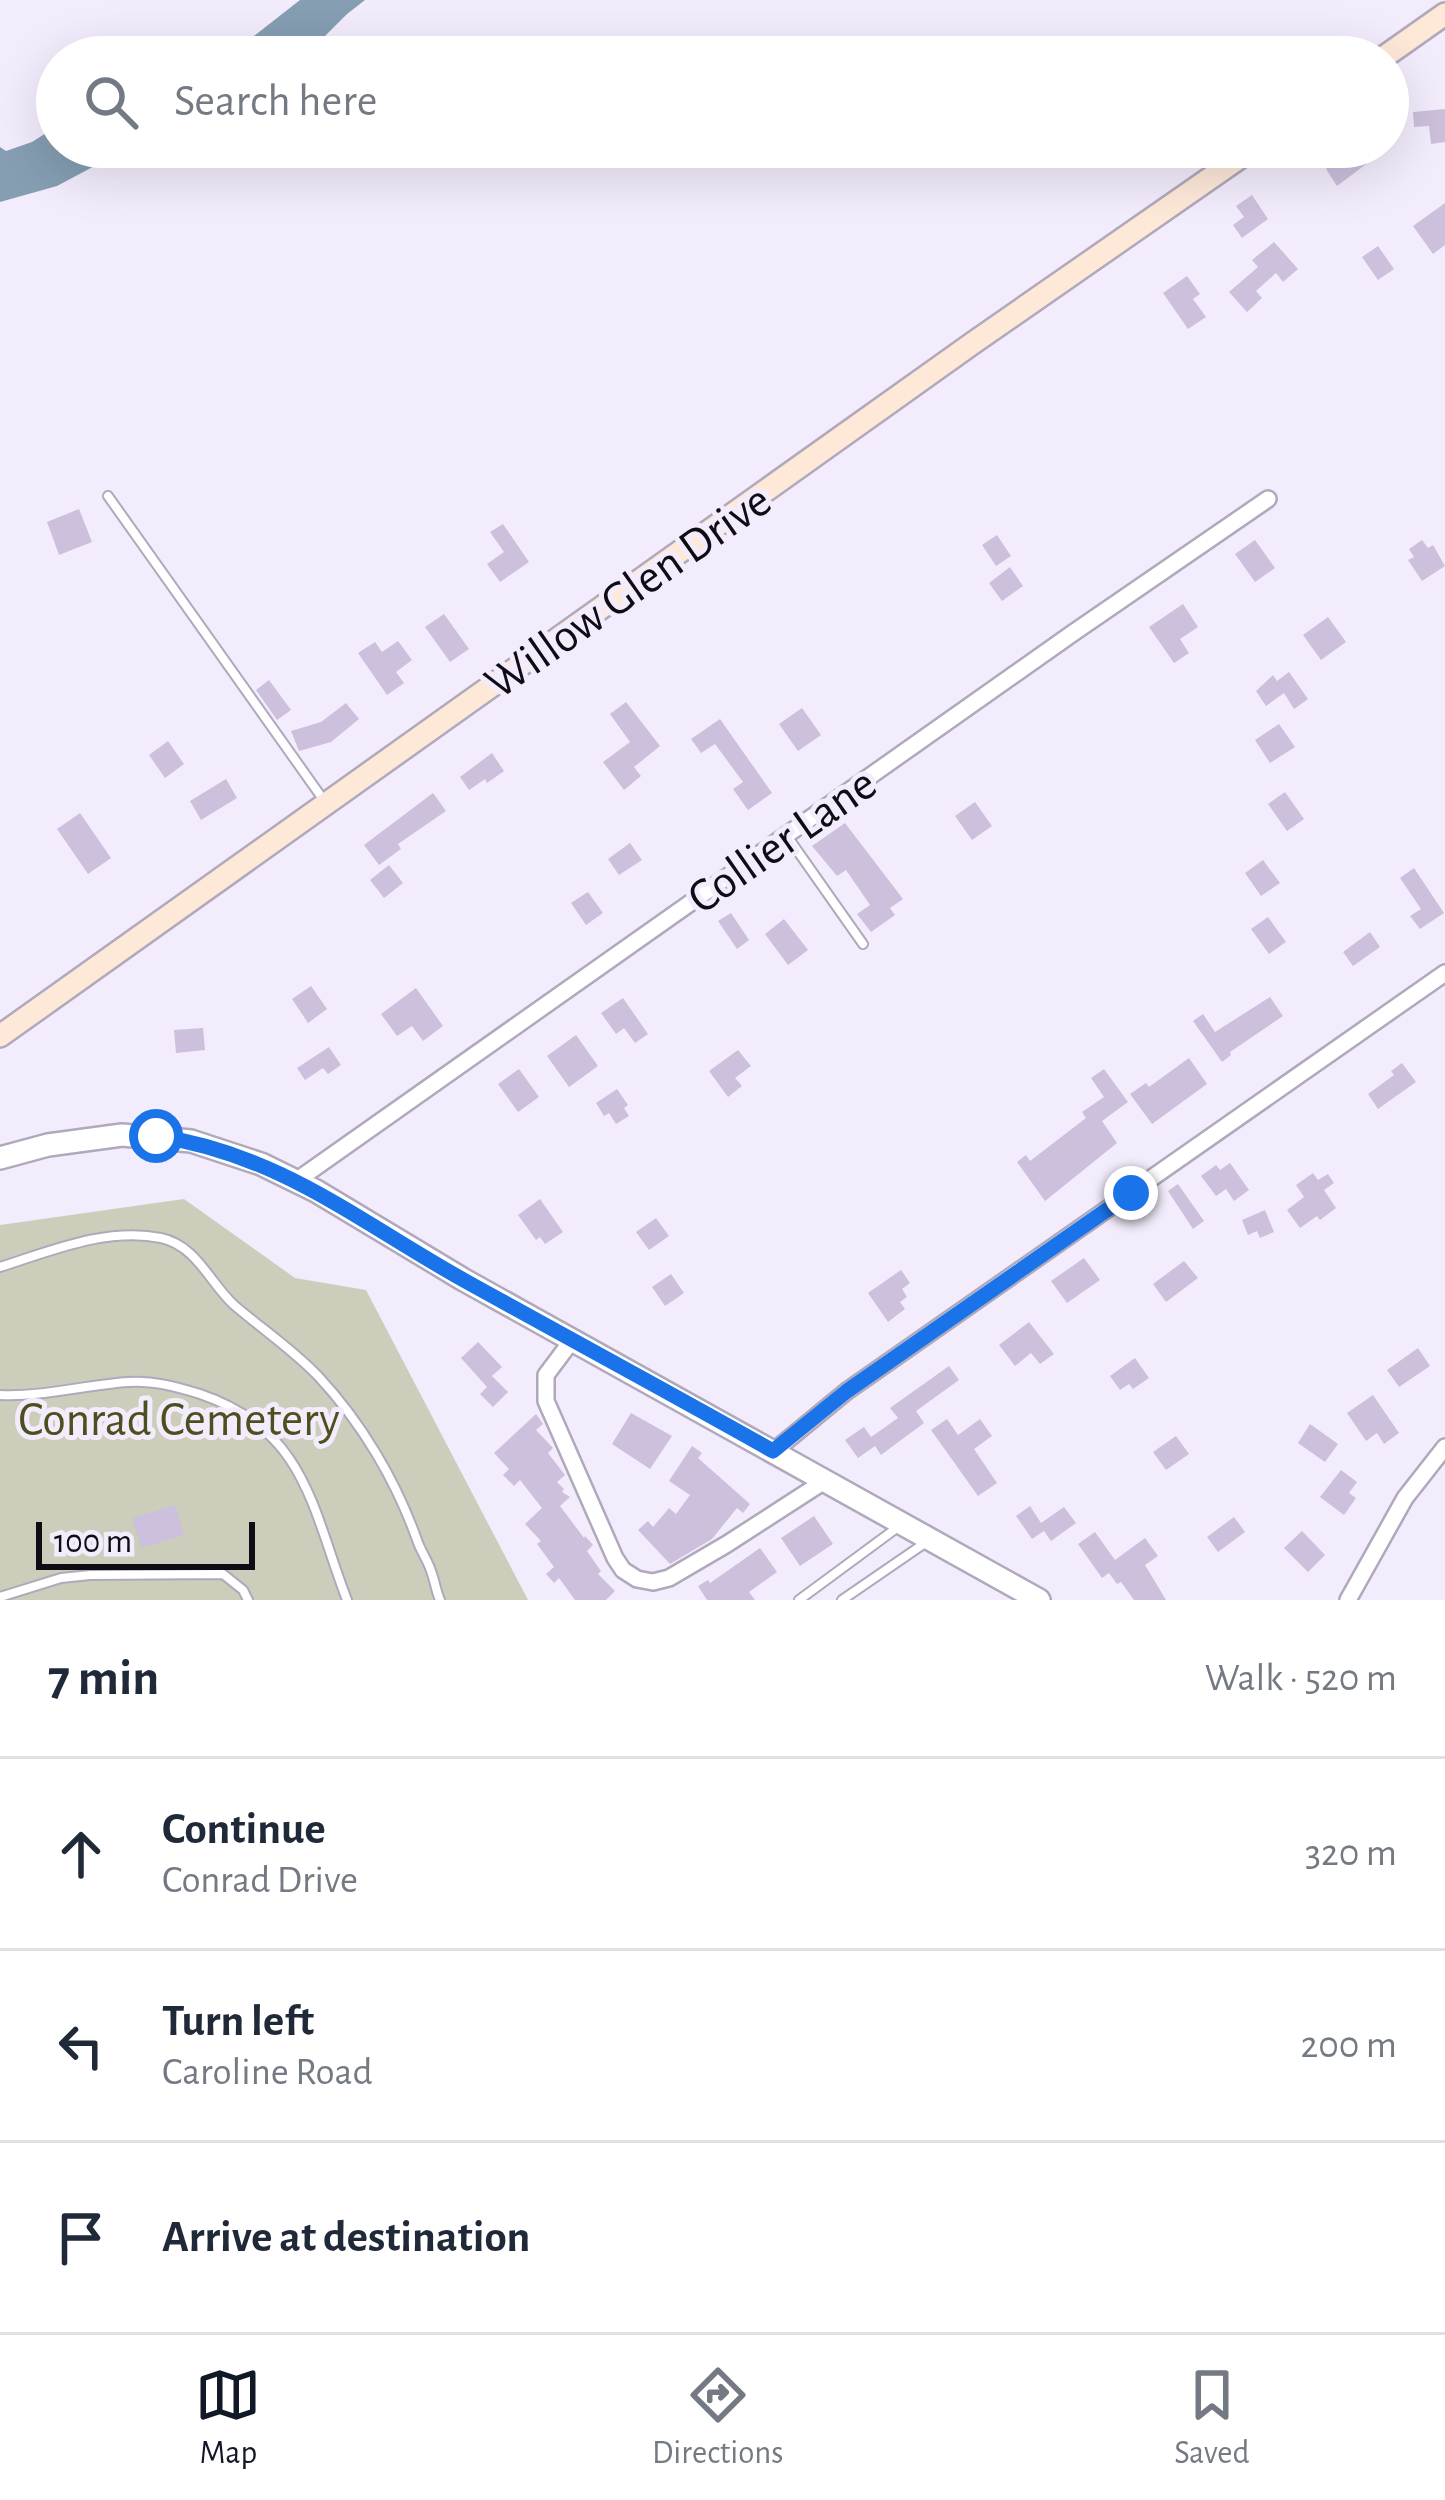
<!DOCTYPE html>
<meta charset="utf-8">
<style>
body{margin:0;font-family:"Alegreya Sans",sans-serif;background:#f6f6f7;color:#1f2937}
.scale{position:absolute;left:36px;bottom:30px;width:219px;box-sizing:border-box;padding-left:12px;border:6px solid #0f0c13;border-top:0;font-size:33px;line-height:42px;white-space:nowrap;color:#0f0c13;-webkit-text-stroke:9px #f3ecfc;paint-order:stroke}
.stop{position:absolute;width:36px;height:36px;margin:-27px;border:9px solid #1a73e8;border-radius:50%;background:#fff}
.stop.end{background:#1a73e8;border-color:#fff;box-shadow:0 3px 12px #0008}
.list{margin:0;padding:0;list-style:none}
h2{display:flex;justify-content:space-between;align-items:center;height:156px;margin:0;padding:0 48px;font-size:51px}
h2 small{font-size:39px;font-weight:400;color:#747a83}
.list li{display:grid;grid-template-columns:78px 1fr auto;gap:36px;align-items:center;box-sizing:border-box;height:192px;padding:0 48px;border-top:3px solid #e0e1e3}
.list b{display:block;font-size:45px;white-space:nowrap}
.list p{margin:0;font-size:39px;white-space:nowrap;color:#747a83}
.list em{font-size:39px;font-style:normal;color:#747a83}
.icon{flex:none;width:66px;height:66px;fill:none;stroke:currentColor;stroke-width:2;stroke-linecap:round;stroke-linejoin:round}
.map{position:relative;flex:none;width:1445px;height:1600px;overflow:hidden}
.search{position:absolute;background:#fff;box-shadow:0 12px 48px #0002;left:36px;right:36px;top:36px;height:132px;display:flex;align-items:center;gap:30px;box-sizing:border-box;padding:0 42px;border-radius:66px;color:#747a83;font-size:45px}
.sheet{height:732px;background:#fff}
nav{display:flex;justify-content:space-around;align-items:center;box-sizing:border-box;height:168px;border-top:3px solid #e0e1e3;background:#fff;font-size:33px;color:#747a83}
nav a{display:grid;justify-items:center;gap:6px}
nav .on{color:#111827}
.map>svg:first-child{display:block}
.green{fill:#cccebb}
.water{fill:#859eb2}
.building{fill:#ccc0dc}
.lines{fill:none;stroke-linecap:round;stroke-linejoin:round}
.service-casing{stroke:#b0a9bc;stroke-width:12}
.minor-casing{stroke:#b0a9bc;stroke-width:20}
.tertiary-casing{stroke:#b0a9bc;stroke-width:26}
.secondary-casing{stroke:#b0a9bc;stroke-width:26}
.service{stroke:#fff;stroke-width:8}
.minor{stroke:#fff;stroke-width:15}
.tertiary{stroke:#fff;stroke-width:21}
.secondary{stroke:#fee9d9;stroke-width:21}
.route{stroke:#1a73e8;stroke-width:15}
.labels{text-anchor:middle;stroke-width:10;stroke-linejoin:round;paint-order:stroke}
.street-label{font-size:48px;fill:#0f0c13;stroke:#f3ecfc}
.park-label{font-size:48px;fill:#4d4f1e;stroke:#f3ecfc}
</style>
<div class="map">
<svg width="1445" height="1600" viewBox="0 0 1445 1600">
<rect width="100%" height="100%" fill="#f3ecfc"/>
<!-- green -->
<path class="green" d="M184,1199L295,1278L366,1290L528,1600H0V1225Z"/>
<!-- water -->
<path class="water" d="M300,0H365L347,14L304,57H227Z
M57,126V147H141L102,162L57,186L0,202V147L6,151L32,142Z"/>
<!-- building -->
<path class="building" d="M1445,109V142L1431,144L1429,126L1414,127L1413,112Z
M1357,147H1389L1337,186L1326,169Z
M1252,195L1268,219L1242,238L1233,225L1244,217L1236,206Z
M1445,203V245L1433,254L1413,226Z
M1274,242L1298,269L1283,282L1276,273L1256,291L1262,298L1247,312L1229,292L1258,267L1252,260Z
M1378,246L1394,269L1378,280L1362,257Z
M1187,276L1200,294L1193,299L1206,317L1188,329L1163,293Z
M79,509L92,542L59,555L47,522Z
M503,524L529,562L500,582L487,564L504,552L490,532Z
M997,535L1011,556L996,566L982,545Z
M1255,540L1275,568L1255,582L1235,554Z
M1422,540L1428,548L1433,545L1445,566L1422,581L1408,560L1414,557L1409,549Z
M1010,567L1023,586L1002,601L989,583Z
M1183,604L1198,627L1180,639L1189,653L1174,663L1149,627Z
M444,614L469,649L450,662L425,627Z
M1328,617L1346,642L1321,660L1303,635Z
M398,641L412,660L396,672L404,683L387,695L358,653L375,642L382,652Z
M1289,672L1308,699L1294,709L1284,693L1266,706L1256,691L1273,675L1277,681Z
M269,680L291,710L277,720L256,690Z
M626,702L660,746L634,767L641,776L624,790L603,762L630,742L610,714Z
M346,703L359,719L331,742L299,751L291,731L321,722Z
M802,708L821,735L798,751L779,724Z
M720,719L772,793L748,810L733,789L743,782L715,744L701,753L691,739Z
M1279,724L1295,747L1270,763L1255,740Z
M168,741L184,764L165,778L149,755Z
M492,753L504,771L487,783L485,779L469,790L460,777Z
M226,779L237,798L201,820L190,801Z
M1285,792L1304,819L1287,831L1268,804Z
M433,793L446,811L398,844L401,849L379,865L364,845Z
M975,802L992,826L972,840L955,816Z
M80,813L111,858L88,874L57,829Z
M845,823L903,899L890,908L895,915L871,932L857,914L870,905L846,870L837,876L812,846Z
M630,843L642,860L619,875L608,859Z
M1263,860L1280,883L1261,896L1245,873Z
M389,865L403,883L384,898L370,880Z
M1414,868L1444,913L1420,929L1410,916L1421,909L1400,878Z
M588,892L603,913L586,925L571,903Z
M731,913L749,940L737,949L718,921Z
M1268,917L1286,942L1269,954L1251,929Z
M784,919L808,950L788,965L765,934Z
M1370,932L1380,947L1353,966L1343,952Z
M311,986L327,1009L308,1023L292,999Z
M416,988L443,1026L423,1041L412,1026L397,1036L381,1014Z
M1270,997L1283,1016L1230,1052L1231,1055L1222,1062L1193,1021L1203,1014L1215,1032Z
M623,998L648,1034L635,1043L624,1028L616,1034L601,1013Z
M203,1028L205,1050L176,1053L174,1030Z
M576,1035L598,1066L569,1087L547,1056Z
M329,1047L341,1065L328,1074L323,1068L305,1080L297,1068Z
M738,1050L751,1066L735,1078L742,1086L728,1097L709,1071Z
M1189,1058L1207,1084L1152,1124L1130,1094L1146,1083L1149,1087Z
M1402,1063L1416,1082L1378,1109L1368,1094L1394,1075L1391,1071Z
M519,1069L539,1097L518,1112L498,1084Z
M1104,1069L1128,1102L1102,1121L1117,1143L1045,1201L1017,1162L1026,1155L1030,1161L1086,1118L1082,1112L1104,1097L1091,1078Z
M617,1089L628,1105L624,1108L629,1116L616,1124L609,1113L604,1116L596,1103Z
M1230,1163L1249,1190L1234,1201L1226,1189L1216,1196L1201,1176L1216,1165L1220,1170Z
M1313,1173L1318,1180L1328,1174L1334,1183L1324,1190L1336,1208L1320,1220L1317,1216L1300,1228L1287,1210L1304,1197L1296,1185Z
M1178,1184L1204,1221L1193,1229L1168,1191Z
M540,1199L563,1232L545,1244L540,1237L536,1240L518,1215Z
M1265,1210L1274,1232L1260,1238L1257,1231L1248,1235L1242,1220Z
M656,1218L669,1236L649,1250L636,1232Z
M1084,1258L1100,1280L1067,1303L1051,1281Z
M1184,1261L1198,1278L1166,1302L1153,1284Z
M901,1270L910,1283L902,1289L907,1297L900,1302L905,1309L888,1322L868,1293Z
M671,1274L684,1293L665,1306L652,1287Z
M1029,1322L1054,1354L1040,1364L1031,1353L1015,1366L999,1345Z
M478,1342L502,1367L492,1376L508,1392L493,1407L480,1394L487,1387L461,1358Z
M1418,1348L1430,1366L1399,1387L1387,1370Z
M1135,1358L1149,1378L1133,1389L1129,1384L1120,1390L1110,1376Z
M949,1366L959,1380L916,1411L924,1423L881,1455L875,1446L858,1458L845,1440L864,1427L871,1437L898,1418L890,1408Z
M1373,1395L1399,1433L1384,1444L1377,1433L1366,1441L1347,1413Z
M631,1413L672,1436L650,1469L612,1444Z
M536,1414L543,1424L536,1430L553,1448L548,1453L565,1475L557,1482L564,1489L562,1492L570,1497L560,1506L584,1538L585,1536L593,1545L587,1551L601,1571L598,1574L615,1591L606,1600H575L559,1578L554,1583L546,1574L554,1567L537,1544L541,1541L525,1524L542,1508L520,1480L514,1486L503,1475L509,1469L494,1453Z
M947,1419L958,1435L980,1419L992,1436L974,1449L997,1483L978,1496L931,1430Z
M1310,1424L1338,1444L1325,1462L1298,1443Z
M1176,1436L1189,1454L1166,1470L1153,1452Z
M692,1446L702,1453L698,1458L750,1504L743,1513L737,1508L712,1539L670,1564L638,1530L648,1521L653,1527L669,1508L676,1514L690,1495L669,1481Z
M1341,1470L1357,1482L1349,1493L1356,1498L1344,1515L1320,1497Z
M175,1505L184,1535L141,1548L132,1518Z
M1030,1506L1041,1523L1064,1507L1076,1523L1051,1541L1044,1531L1032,1539L1016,1516Z
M814,1516L833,1544L800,1566L781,1538Z
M1234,1517L1245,1532L1218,1552L1207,1537Z
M1302,1531L1325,1555L1308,1572L1284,1548Z
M1095,1532L1115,1560L1145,1538L1158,1556L1145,1565L1166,1600H1134L1121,1582L1117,1584L1109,1573L1102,1578L1078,1544Z
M760,1548L777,1572L749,1592L755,1600H707L698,1586L708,1580L710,1583Z"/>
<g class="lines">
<!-- service casing -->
<g class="service-casing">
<path id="service" d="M108,496L325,802
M787,836L863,944
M0,1267C51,1251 106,1227 161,1238C197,1246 209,1282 234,1305C262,1329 292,1349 318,1376C362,1423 396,1481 417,1540C421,1552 429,1562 432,1574C435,1582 436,1591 440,1600
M0,1395C43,1397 85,1385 128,1382C152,1380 177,1387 200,1394C306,1430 312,1509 347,1600
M0,1597L61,1578L90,1575L223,1574L243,1590L248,1600
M799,1600L898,1527
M842,1600L925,1543"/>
</g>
<!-- minor casing -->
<g class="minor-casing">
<path id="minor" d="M296,1181L1073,633L1268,499
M573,1339L546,1375V1401L615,1558L623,1570L637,1579L653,1582L669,1578L727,1544L826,1480
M774,1451L847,1391L1445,973
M1348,1600L1405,1498L1445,1447"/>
</g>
<!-- tertiary casing -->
<g class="tertiary-casing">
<path id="tertiary" d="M0,1158L48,1145L122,1135L191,1141L261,1164L316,1191L464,1280L1039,1600"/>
</g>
<!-- secondary casing -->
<g class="secondary-casing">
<path id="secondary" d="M1384,57L1445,14
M0,1036L973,343L1255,147"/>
</g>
<!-- service -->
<use href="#service" class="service"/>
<!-- minor -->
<use href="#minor" class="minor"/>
<!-- tertiary -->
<use href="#tertiary" class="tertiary"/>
<!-- secondary -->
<use href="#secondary" class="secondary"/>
</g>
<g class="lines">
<!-- route -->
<path class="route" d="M156,1136C281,1154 362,1224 469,1283C570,1339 672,1394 773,1451L847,1391L1131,1193"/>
</g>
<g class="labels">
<!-- street labels -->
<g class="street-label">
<text transform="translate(627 590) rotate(-35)" y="17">Willow Glen Drive</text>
<text transform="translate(781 839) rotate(-35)" y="17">Collier Lane</text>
</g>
<!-- park labels -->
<g class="park-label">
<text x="179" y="1435">Conrad Cemetery</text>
</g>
</g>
</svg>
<div class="scale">100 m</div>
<div class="stop" style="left:156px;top:1136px"></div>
<div class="stop end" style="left:1131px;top:1193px"></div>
<div class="search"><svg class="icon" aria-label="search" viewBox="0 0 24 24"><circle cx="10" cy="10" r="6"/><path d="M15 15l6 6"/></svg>Search here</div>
</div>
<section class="sheet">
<h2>7 min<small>Walk · 520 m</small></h2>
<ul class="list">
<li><svg class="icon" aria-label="ahead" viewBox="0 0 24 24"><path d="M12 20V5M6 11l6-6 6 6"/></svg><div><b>Continue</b><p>Conrad Drive</p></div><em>320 m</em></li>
<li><svg class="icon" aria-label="left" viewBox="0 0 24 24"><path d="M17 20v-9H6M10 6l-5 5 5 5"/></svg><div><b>Turn left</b><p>Caroline Road</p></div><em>200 m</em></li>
<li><svg class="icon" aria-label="arrive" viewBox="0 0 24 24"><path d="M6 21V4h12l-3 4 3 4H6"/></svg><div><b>Arrive at destination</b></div></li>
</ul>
</section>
<nav>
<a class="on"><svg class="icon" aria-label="map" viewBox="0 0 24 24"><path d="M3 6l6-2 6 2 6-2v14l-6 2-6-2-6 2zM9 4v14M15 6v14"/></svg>Map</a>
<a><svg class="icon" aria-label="directions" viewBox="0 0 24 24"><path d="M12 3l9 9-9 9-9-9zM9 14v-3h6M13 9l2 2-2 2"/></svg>Directions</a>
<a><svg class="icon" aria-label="saved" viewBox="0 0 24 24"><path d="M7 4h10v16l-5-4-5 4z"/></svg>Saved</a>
</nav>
